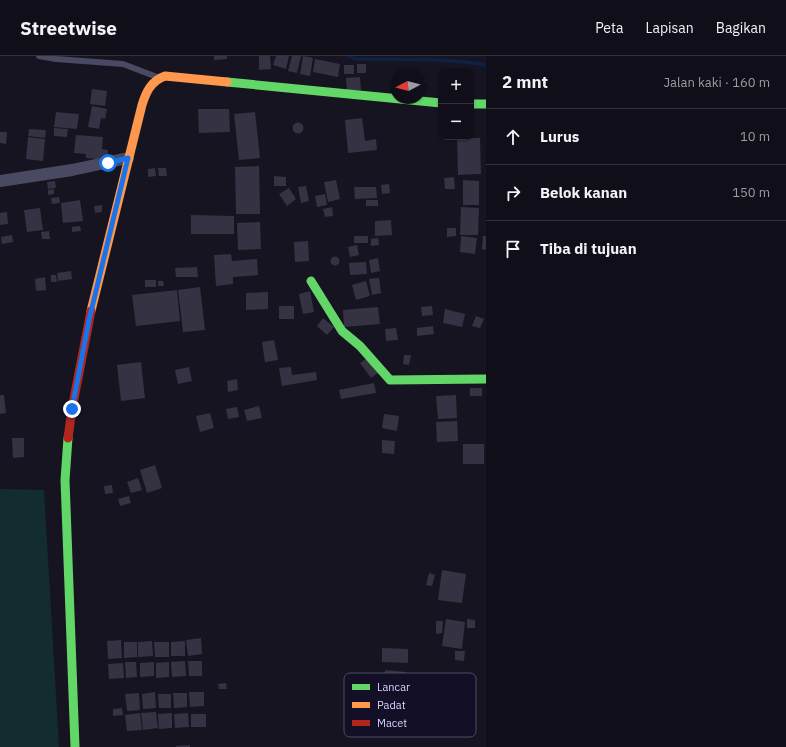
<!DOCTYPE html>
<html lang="id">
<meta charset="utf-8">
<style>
body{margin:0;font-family:"IBM Plex Sans",sans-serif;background:#1e1d26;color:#f1f3f6}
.controls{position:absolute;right:12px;top:12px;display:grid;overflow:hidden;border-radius:8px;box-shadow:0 1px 3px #0004}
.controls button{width:36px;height:36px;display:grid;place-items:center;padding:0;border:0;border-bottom:1px solid #302f38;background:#100f19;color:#f1f3f6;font:20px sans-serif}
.compass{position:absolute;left:390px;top:12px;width:36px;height:36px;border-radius:50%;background:#100f19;box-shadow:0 1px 3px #0004;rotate:263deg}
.stop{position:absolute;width:12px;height:12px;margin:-9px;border:3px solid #1a73e8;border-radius:50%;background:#fff}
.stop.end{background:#1a73e8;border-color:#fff;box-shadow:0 1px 4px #0008}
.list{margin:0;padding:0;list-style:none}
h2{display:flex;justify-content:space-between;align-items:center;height:52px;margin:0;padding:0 16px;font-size:17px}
h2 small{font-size:13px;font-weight:400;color:#9c9ca2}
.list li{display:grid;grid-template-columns:26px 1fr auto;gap:12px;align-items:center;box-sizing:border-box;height:56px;padding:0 16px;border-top:1px solid #302f38}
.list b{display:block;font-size:15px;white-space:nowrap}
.list em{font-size:13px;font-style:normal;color:#9c9ca2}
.icon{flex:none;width:22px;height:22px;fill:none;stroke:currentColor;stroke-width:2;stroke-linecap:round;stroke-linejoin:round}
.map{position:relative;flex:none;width:486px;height:691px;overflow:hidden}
header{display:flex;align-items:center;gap:24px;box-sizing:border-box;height:56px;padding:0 20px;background:#100f19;border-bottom:1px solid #302f38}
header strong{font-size:19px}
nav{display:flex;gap:22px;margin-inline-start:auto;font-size:14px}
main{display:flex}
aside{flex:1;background:#100f19}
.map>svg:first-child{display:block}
.green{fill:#132c2d}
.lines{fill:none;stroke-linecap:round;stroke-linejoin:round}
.stream{stroke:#0d2144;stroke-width:3.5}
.building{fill:#343243}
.lane{stroke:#4a4962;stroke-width:6}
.street{stroke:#4a4962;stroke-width:12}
.fast{stroke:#63d668;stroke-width:9}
.slow{stroke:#ff974d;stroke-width:9}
.jam{stroke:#b3261e;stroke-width:9}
.route{stroke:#1a73e8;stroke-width:5}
.key{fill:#130f26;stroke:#4e4a67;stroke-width:1}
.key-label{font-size:11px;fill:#d9d4ff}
</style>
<header>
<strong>Streetwise</strong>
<nav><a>Peta</a><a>Lapisan</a><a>Bagikan</a></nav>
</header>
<main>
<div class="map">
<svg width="486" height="691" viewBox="0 0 486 691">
<rect width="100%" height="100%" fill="#161421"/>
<!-- green -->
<path class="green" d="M0,433L44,434L59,691H0Z"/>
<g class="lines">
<!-- stream -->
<path class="stream" d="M348,0L355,3C398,4 443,1 486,9"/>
</g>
<!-- building -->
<path class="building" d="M214,0H227V3L214,4Z
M259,0H270L271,13L259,14Z
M276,0H289L286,13L273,9Z
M292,0H301L297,17L288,15Z
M303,0L313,2L310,20L300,18Z
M315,3L340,8L338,21L313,16Z
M357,8H366V17H357Z
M344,9H354V18H344Z
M360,21L361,34L347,35L346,22Z
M420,23L426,24L424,38L420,37Z
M92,33L107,35L105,50L90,48Z
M92,50L107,53L105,63L101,62L99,73L88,71Z
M198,53H229L230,76L199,77Z
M56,56L79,58L77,73L54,71Z
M255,56L260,102L239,104L234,58Z
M362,62L365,85L376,83L377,94L348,97L345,64Z
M292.5 72a5.5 5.5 0 1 1 11 0a5.5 5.5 0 1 1-11 0Z
M54,72L68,73L67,81L54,80Z
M29,73L46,74L45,82L28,80Z
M0,76H7L6,88L0,87Z
M76,79L103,81L102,93L108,94L107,104L86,102V98L74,97Z
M28,81L45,83L43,105L26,103Z
M457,82H480L481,118L458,119Z
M259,110L260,158H236L235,111Z
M155,112L156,120L148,121V113Z
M158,112H166L167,120H159Z
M274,120L286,121V130H274Z
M454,121L455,133H445L444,122Z
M336,124L340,143L328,146L324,126Z
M463,124L479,125V149H463Z
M55,125L56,132L48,133L47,126Z
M389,128L390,137L382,138L381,129Z
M306,130L309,145L301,147L298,131Z
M354,131H376L377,142L355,143Z
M289,132L296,143L287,150L279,138Z
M54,133V138L48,139V134Z
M325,138L327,149L317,151L315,140Z
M59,141L60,147L52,148L51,142Z
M80,144L83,165L63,167L61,147Z
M366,144H378V150H366Z
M102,149V156L95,157L94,150Z
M332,151L333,160L325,161L323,153Z
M461,151L479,152L478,179H460Z
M40,152L43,174L27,176L24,154Z
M7,156L8,168L0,169V157Z
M191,159L234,160V178H191Z
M391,164L392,179L375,180V165Z
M260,166L261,193L238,194L237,167Z
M80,170L81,175L72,176V171Z
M447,172H456V180L447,181Z
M49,175L50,183H42L41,176Z
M12,179L13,186L2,188L1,181Z
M354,180H368V187H354Z
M461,180L477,182L475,198L460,196Z
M483,180H486V194L482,193Z
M378,182L379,189L371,190V183Z
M308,185L309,205L295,206L294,186Z
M357,189L359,199L350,201L348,191Z
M231,198L232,205L257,203L258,219L233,221V228L216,230L214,199Z
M330.5 205a4.5 4.5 0 1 1 9 0a4.5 4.5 0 1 1-9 0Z
M378,202L380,215L371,217L369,204Z
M366,206L367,218L350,219L349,207Z
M197,211L198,221H176L175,212Z
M71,215L72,223L58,225L57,217Z
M51,219H56L57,226H51Z
M45,221L46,234L36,235L35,223Z
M379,222L381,237L372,239L369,223Z
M145,224H156V231H145Z
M158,225H163L164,230H158Z
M366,225L370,240L356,244L352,229Z
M200,231L205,274L183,276L178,234Z
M177,234L180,265L136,270L132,239Z
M310,235L314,256L303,258L299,238Z
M268,236V253L246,254V237Z
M279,250H294V263H279Z
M432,250L433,259L422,260L421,251Z
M378,251L380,268L344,271L343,254Z
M445,253L465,258L462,271L443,267Z
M476,260L484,263L480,272L472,270Z
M323,262L334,271L327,279L317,270Z
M433,270L434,278L417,280V272Z
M396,272L398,284L386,285L385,273Z
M274,284L278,304L265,306L262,286Z
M404,299H411L409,309L403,308Z
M367,302L378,317L371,322L360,307Z
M141,306L145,342L121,345L117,309Z
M189,311L192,325L178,328L175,314Z
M291,311L292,319L316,316L317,324L282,330L279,312Z
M237,323L238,334L228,336L227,325Z
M374,327L376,337L341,343L339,334Z
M470,332H482V340H470Z
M0,339H4L6,357L0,358Z
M456,339L457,362L438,363L436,340Z
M259,350L262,362L247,365L244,354Z
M237,351L239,361L228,363L226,353Z
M210,357L214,372L200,376L196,360Z
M384,358L399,360L397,375L382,372Z
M457,365L458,385L437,386L436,366Z
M12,382H24V401L13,402Z
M382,384L395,385L394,398L382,397Z
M463,388H484V408H463Z
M155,409L162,432L147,437L140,414Z
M138,422L142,434L131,437L127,426Z
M112,429L113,437L105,438L104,430Z
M129,440L131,447L120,450L118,443Z
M442,514L466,518L462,547L438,544Z
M429,517L435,519L432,530L426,529Z
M446,563L465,566L462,593L442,590Z
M467,563L475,564V572H467Z
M436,565H443L442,577L436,578Z
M201,582L202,598L188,600L186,584Z
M121,584L122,602L108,603L107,585Z
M152,585L153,600L138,601V586Z
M185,585V600H171V586Z
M124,586H137V601L124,602Z
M154,586H169V601H155Z
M382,592L408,593V607L382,606Z
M455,595H465L464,605L455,604Z
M185,605L186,620L172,621L171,606Z
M188,605H202V620H189Z
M125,606H136L137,621L126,622Z
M154,606V620L140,621V607Z
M169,606V621L156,622V607Z
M123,607L124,622L109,623L108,608Z
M385,614L406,616L404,630L384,628Z
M226,627L227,633H219L218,628Z
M155,636L156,652L143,653L142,638Z
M189,636H204V650L190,651Z
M139,637L140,654L127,655L125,638Z
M173,637H187V651L174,652Z
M158,638H171V652H159Z
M122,652L123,659L113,660V653Z
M156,656L158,672L143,674L141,657Z
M140,657L142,674L127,675L125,659Z
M172,657V672L159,673L158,658Z
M188,657L189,671L175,672L174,658Z
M191,658H206V671H191Z
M190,689V691H176V690Z"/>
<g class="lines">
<!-- lane -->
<path class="lane" d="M39,0L56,3L123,8L157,21"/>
<!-- street -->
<path class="street" d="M0,125L72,114L128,102"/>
<!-- fast -->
<path class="fast" d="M227,26L441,47
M471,48H486
M311,225L342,275L360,290L390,324L486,323
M68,382L65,424L75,691"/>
<!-- slow -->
<path class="slow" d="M91,255L142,49C146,36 151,25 165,20L227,26"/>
<!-- jam -->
<path class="jam" d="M68,382L72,353L91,255"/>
</g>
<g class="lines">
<!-- route -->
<path class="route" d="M72,353L89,264L128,102L108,107"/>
</g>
<!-- legend -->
<rect x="344" y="617" width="132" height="64" rx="6" class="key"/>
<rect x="352" y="628" width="18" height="6" fill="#63d668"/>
<rect x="352" y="646" width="18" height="6" fill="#ff974d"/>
<rect x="352" y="664" width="18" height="6" fill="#b3261e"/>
<g class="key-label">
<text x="377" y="635">Lancar</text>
<text x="377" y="653">Padat</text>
<text x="377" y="671">Macet</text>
</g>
</svg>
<div class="controls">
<button>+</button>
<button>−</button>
</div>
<svg class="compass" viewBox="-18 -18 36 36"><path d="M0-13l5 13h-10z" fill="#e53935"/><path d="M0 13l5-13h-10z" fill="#9c9ca2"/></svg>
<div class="stop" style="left:108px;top:107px"></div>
<div class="stop end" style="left:72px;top:353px"></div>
</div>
<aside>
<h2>2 mnt<small>Jalan kaki · 160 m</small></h2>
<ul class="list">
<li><svg class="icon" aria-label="ahead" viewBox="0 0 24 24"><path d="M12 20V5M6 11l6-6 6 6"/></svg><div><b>Lurus</b></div><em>10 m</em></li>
<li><svg class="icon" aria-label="right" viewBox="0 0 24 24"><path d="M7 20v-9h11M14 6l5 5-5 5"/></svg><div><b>Belok kanan</b></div><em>150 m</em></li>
<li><svg class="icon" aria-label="arrive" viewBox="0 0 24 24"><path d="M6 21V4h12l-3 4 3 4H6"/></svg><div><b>Tiba di tujuan</b></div></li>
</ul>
</aside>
</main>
